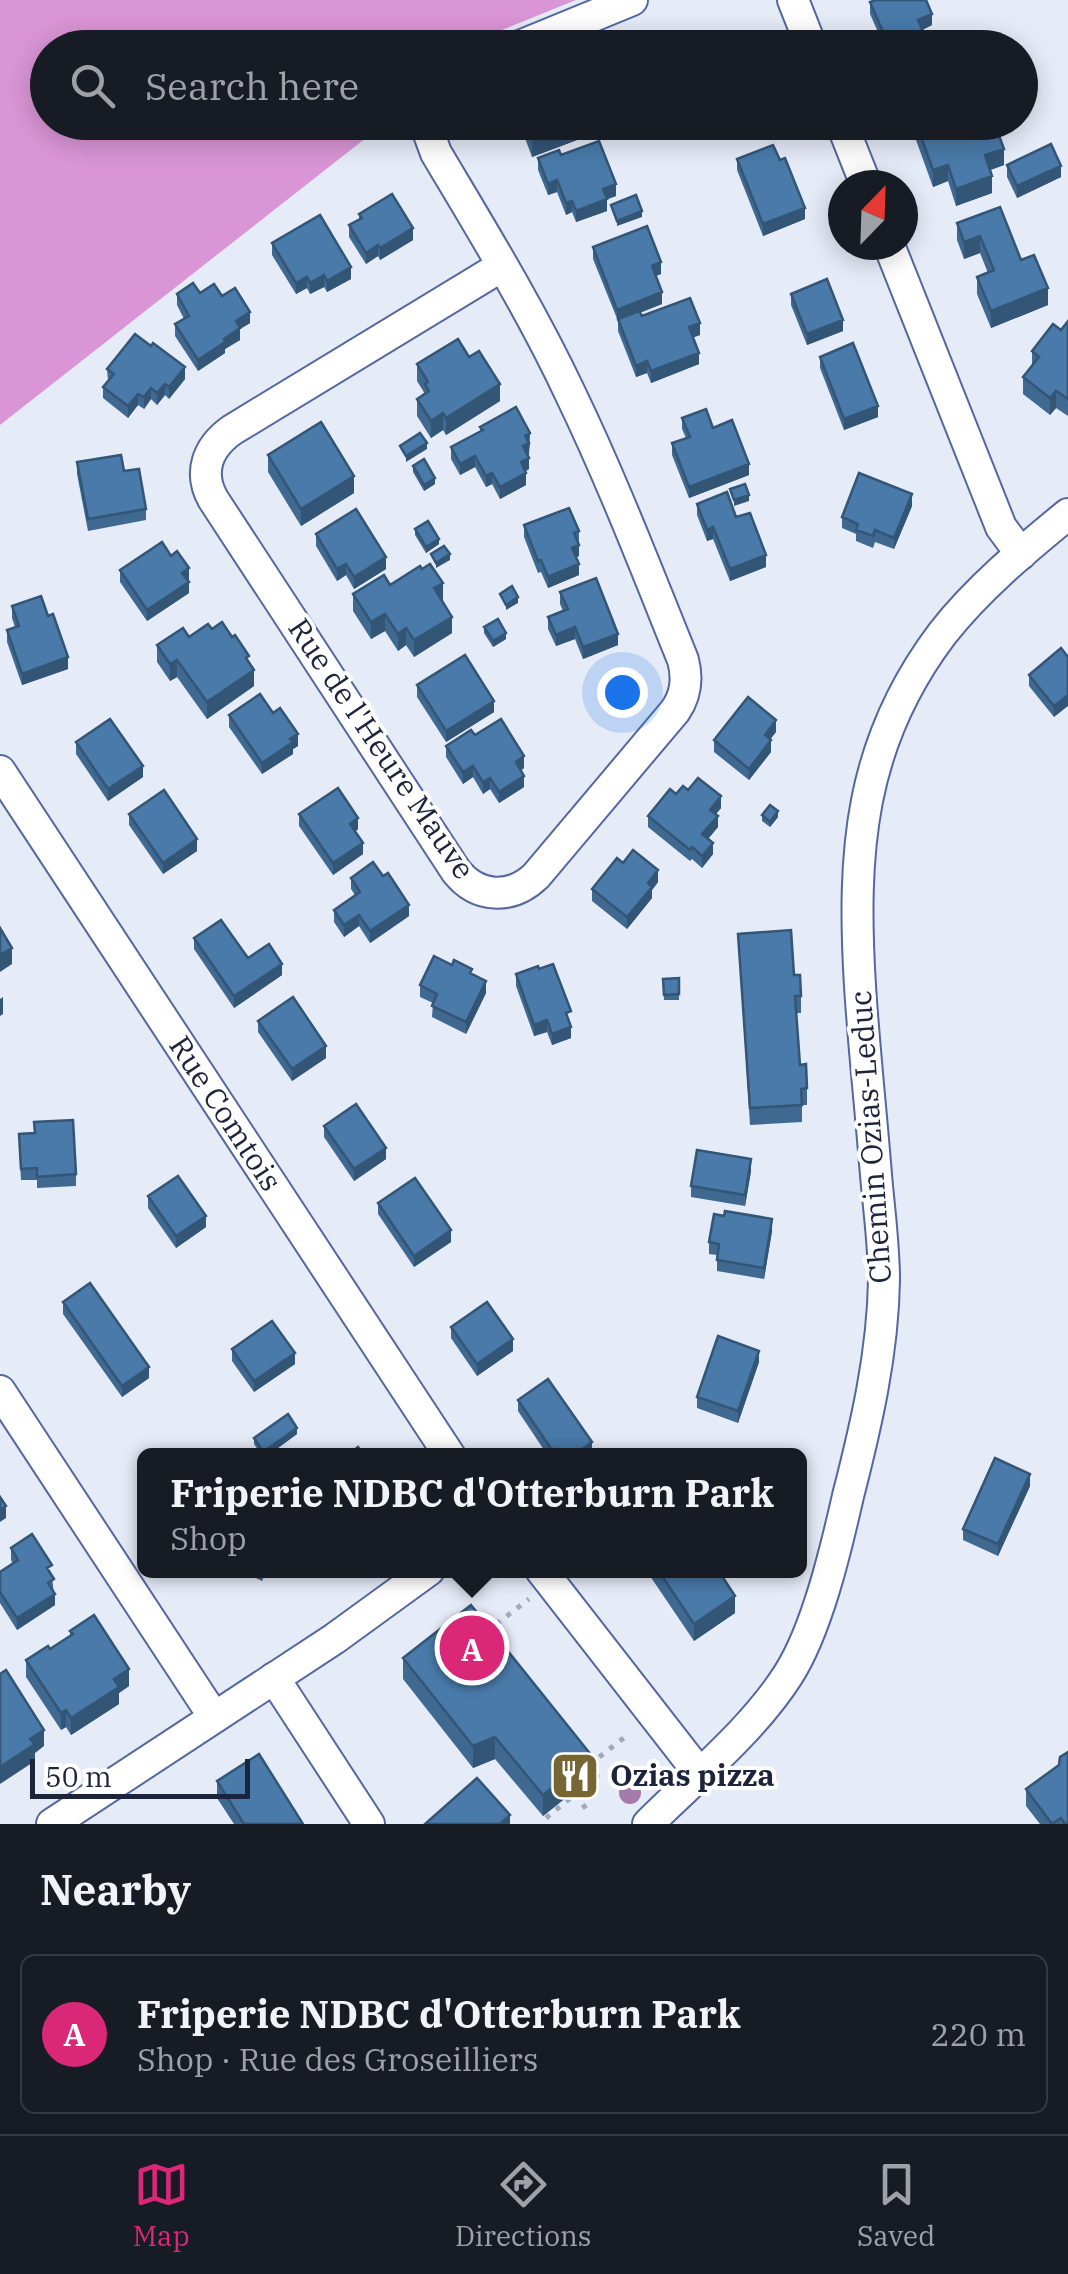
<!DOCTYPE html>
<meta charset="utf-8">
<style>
body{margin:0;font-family:"IBM Plex Serif",serif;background:#242831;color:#f1f3f6}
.compass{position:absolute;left:828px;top:170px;width:90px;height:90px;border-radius:50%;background:#171b24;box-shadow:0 5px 25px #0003;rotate:23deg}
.scale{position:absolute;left:30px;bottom:25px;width:220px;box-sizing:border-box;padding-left:10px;border:5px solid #1c243b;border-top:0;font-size:28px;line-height:35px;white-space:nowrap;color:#1c243b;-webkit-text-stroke:8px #fff;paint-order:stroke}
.you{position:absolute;left:622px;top:692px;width:35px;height:35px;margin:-25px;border:8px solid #fff;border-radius:50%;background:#1a73e8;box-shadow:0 0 0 15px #1a73e833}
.badge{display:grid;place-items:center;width:65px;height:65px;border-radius:50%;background:#db2777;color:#fff;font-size:32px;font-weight:700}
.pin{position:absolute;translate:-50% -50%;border:5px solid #fff;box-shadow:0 2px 10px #0006}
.popup{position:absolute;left:137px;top:1448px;width:670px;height:130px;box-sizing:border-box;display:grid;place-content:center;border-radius:15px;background:#171b24;filter:drop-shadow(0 2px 8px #0005);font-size:32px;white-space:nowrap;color:#9ea1a6}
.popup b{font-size:38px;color:#f1f3f6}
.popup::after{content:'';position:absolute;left:50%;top:100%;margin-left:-20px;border:20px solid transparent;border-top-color:#171b24}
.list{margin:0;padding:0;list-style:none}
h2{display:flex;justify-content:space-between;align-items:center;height:130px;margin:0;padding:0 40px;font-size:42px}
h2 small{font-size:32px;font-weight:400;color:#9ea1a6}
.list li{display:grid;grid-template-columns:65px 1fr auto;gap:30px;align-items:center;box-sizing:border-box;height:160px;margin:0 20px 20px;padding:0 20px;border:2px solid #363941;border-radius:15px}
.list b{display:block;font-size:38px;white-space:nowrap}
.list p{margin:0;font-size:32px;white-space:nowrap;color:#9ea1a6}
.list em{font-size:32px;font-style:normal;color:#9ea1a6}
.icon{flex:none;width:55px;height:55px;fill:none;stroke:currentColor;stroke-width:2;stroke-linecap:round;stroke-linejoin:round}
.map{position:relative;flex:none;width:1068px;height:1824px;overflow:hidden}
.search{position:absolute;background:#171b24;box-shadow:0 5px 25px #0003;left:30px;right:30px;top:30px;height:110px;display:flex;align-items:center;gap:25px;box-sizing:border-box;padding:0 35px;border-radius:55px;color:#9ea1a6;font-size:38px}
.sheet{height:310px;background:#171b24}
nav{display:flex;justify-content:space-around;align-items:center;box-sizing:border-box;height:140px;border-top:2px solid #363941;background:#171b24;font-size:28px;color:#9ea1a6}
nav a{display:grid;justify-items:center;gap:5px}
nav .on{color:#db2777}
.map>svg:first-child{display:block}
.forest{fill:#d995d5}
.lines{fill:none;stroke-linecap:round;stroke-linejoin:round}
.minor-casing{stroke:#54679e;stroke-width:34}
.path{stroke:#a3a9b9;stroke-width:5;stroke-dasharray:5 8;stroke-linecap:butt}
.minor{stroke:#fff;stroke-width:30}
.tree{fill:#a57bac}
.wall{fill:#3f6991}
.shaded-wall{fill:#335576}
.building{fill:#497aa9;stroke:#335576;stroke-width:2.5}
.labels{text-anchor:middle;stroke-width:8;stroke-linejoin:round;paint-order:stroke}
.street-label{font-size:30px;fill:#1c243b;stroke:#fff}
.poi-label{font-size:30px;font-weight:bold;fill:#1c243b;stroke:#fff;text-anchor:start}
</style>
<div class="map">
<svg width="1068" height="1824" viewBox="0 0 1068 1824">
<rect width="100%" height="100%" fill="#e6ebf8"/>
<!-- forest -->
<path class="forest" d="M0,0H576L460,47L48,48V122L385,123L0,425Z"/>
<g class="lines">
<!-- minor casing -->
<g class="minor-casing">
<g id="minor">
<path d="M793,0L812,48"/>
<path d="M515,48L632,0"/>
<path d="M428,122L429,134L436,153C483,232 531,310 570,393C612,480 647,571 683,660C688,679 686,695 675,711L536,876C511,900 477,898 456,871L213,499C198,472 208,447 232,430L502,266"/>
<path d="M841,122L866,185"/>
<path d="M889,245L1001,527L1021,554"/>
<path id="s1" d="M0,771L450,1456"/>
<path d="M0,1391L214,1717"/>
<path d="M541,1570L699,1773"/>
<path d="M274,1678L369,1824"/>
<path d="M52,1824L334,1639L429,1570"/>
<path d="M648,1824C694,1778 753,1730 788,1675C817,1630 836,1549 848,1496C866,1426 883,1353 884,1280C884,1245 879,1210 876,1175C871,1112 864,1049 860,986C852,853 859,744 942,634C977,589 1024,550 1068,514"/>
</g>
</g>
<!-- path -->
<path class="path" d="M486,1632L529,1599
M589,1765L630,1733
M575,1794L587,1810
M546,1818L597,1776L588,1764"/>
<!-- minor -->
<use href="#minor" class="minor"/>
</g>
<!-- trees -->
<circle class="tree" cx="630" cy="1793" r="11"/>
<!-- wall -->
<path class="wall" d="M870,2L932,25L922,30L930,48H885L870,14Z
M519,122H599L593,125V134L532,157Z
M916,123L1004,165L990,170L992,193L956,206L948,181L933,187L916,140Z
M561,155L616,196L606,199L607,211L576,222L572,212L566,215L557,192L548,195L538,170V158Z
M737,159L805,219L763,236L737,170Z
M1007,165L1061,177L1017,198L1007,177Z
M359,214L413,240L380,260L378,256L366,264L349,237V225L359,219Z
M957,223L1021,260L1048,305L991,328L977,294V277L988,273L980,253L964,259L957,240Z
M272,243L351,279L327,292L324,287L310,294L307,288L296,294L272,255Z
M593,247L661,274L656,276L662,304L640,313L642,316L700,335L693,337L699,364L651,383L647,373L636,377L618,331V321L593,259Z
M200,293L222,296L250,323L240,329V340L225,349V353L198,371L175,336V324L184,319L177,305V294Z
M791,294L843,331L807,345L791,305Z
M1068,321V416L1056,408L1050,415L1023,394V377L1032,366V351L1061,330Z
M469,357L500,401L446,435L443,430L431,438L417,416V399L425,394L417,381V364Z
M820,357L878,417L844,430L820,368Z
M107,369L185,379L169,399L165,395L157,405L151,399L144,409L138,405L128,418L103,398V387L108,381Z
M682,418L749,475L689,498L672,455V443L686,438L682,429Z
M480,427L530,444L528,455L529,469L525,471L526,485L500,499L492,484L486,487L475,467L460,475L451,459V447L480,431Z
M268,455L354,493L301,526L268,472Z
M77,462L124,471L146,509V520L88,531L77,474Z
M413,466L435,484L424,491L413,472Z
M697,504L736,517L766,567L730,581L713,539L707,541L697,515Z
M912,506L894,549L875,542L873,548L856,541V534L842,528V517Z
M524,525L579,531V556L576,557L579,575L548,588L541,572L538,573L524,537Z
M415,529L439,544L426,553L415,535Z
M316,534L386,569L354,589L346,575L337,581L316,546Z
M120,570L189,579V593L147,621L120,582Z
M390,585L443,600L452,633L414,657L406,645L398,651L385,631L371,639L353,611V594Z
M560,592L618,645L583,659L575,639L556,646L548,629V617L563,611L560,604Z
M12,606L68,669L22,685L7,642V630L15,627L12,618Z
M484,627L506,639L493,647L484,633Z
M189,637L249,662L254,686L207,719L177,677L170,681L157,662V645Z
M1061,648L1054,717L1029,686V675Z
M417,685L494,712L446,742L417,697Z
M273,713L298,746L293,749V754L262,774L229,727V715Z
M776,732L770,739L771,752L749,780L714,752V740Z
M475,735L524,768L521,770L524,787L499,803L490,789L483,794L473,777L463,784L446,757V746Z
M76,742L143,777L108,801L76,754Z
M676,794L721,808L716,814L718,827L708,839L713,854L702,868L692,859L690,861L648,827V816Z
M129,814L197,851L163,874L129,825Z
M299,814L358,829L355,832L363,854L333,875L299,826Z
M762,815L778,817L770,827L762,821Z
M623,863L658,882L652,890V898L627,929L592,901V889Z
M383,876L409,916L370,943L359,926L344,937L334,922V910L355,895L351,889V878Z
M738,934L794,975L801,996V1013H796L800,1065L807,1088V1105H802V1122L750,1125Z
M194,938L248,958L282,975L234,1008L194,949Z
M472,974L486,993L466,1034L432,1017L433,1003L420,997V985Z
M516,974L571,1023V1038L552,1045L547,1032L534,1036L516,986Z
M679,978V1000H664L663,979Z
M258,1021L326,1058L292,1081L258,1032Z
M324,1126L386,1159L354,1181L324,1137Z
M34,1133L76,1174V1186L37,1188V1180H21L19,1145Z
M751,1171L745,1206L691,1197V1186Z
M148,1196L206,1227L176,1248L148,1208Z
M378,1203L451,1242L414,1267L378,1214Z
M772,1231L764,1279L717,1271V1255L709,1254V1242Z
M63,1302L149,1378L122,1397L63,1314Z
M451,1327L513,1351L477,1376L451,1338Z
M232,1349L295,1364L254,1392L232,1361Z
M759,1362L738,1423L697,1408V1397Z
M518,1400L592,1454L590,1456H548L518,1411Z
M297,1434L267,1456H262L254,1444V1438Z
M1030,1486L998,1556L963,1540V1529Z
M11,1548L52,1576L55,1605L17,1630L0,1603V1572L13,1564L11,1560Z
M240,1570H267L262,1581Z
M648,1570H718L735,1613L694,1641L648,1573Z
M70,1631L129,1686L119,1693V1704L71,1735L66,1727L61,1730L26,1677V1660L50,1649L70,1636Z
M403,1658L592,1777L543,1816L495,1759L473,1768L403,1679Z
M1059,1765L1068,1824H1040L1026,1806V1789Z
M217,1781L303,1824H234L217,1798Z"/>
<!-- shaded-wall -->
<path class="shaded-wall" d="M932,14V25L918,32V20Z
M578,122H599L593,125V134L532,157V140Z
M723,122H752L721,134Z
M1004,149V165L985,172V155Z
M948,165V181L933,187V170Z
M1061,166V177L1017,198V186Z
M992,176V193L956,206V189Z
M557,180V192L548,195V184Z
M616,184V196L603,201V189Z
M607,199V211L576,222V211Z
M572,201V212L566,215V203Z
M805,208V219L763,236V224Z
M642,211V217L617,226V221Z
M413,228V240L380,260V248Z
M980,236V253L964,259V242Z
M378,245V256L366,264V253Z
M661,262V274L652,277V266Z
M351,267V279L327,292V281Z
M324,275V287L310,294V283Z
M307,277V288L296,294V283Z
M1048,288V305L991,328V311Z
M662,292V304L617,321V310Z
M250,312V323L240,329V340L225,349V353L198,371V360L224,339L236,321Z
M843,320V331L807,345V334Z
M700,323V335L689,339V327Z
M699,353V364L651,383V371Z
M647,361V373L636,377V366Z
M185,367V379L169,399V387Z
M165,384V395L157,405V393Z
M500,384V401L446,435V418Z
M151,388V399L144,409V397Z
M1056,391V408L1050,415V398Z
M138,394V405L128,418V406Z
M878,406V417L844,430V419Z
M443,413V430L431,438V421Z
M530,433L529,455L523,458L525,436Z
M427,443V449L406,462V456Z
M475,456V467L460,475V464Z
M529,458V469L521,474V462Z
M749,464V475L689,498V487Z
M492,473V484L486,487V476Z
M526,473V485L500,499V487Z
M354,476V493L301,526V509Z
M435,478V484L424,491V485Z
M912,494V506L894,549V538Z
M749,495V501L734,506V500Z
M713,527V539L707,541V530Z
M439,539V544L426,553V547Z
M579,545V556L572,559V548Z
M450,554V560L436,568V563Z
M766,555V567L730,581V569Z
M386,557V569L354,589V577Z
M346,564V575L337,581V569Z
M579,564V575L548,588V577Z
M189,568V579L182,584V573Z
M189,582V593L147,621V610Z
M443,583V600L434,605V588Z
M518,597V603L506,610V605Z
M385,614V631L371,639V622Z
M452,617V633L414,657V640Z
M575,627V639L556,646V635Z
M406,628V645L398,651V634Z
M506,633V639L493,647V641Z
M618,634V645L583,659V647Z
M68,657V669L22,685V674Z
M177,660V677L170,681V664Z
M254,670V686L207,719V702Z
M1068,695V706L1054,717V706Z
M494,701V712L446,742V731Z
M776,720V732L765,746V735Z
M298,734V746L293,749V754L262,774V763Z
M771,740V752L749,780V769Z
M524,756V768L516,774V762Z
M143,766V777L108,801V789Z
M473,766V777L463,784V772Z
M524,776V787L499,803V792Z
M490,778V789L483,794V782Z
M721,796V808L710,821V810Z
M778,811V817L770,827V822Z
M718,816V827L702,846V834Z
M358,818V829L350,835V824Z
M197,839V851L163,874V863Z
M363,843V854L333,875V863Z
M713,843V854L702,868V856Z
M658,870V882L652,890V898L627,929V917L648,883Z
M409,905V916L370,943V931Z
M359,915V926L344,937V925Z
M12,948V964L0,972V955Z
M282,964V975L234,1008V996Z
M486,981V993L466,1034V1022Z
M3,997V1014L0,1016V999Z
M547,1020V1032L534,1036V1025Z
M571,1027V1038L552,1045V1034Z
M326,1046V1058L292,1081V1069Z
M386,1148V1159L354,1181V1169Z
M751,1159V1171L745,1206V1195Z
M206,1216V1227L176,1248V1236Z
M772,1219V1231L764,1279V1268Z
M451,1230V1242L414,1267V1256Z
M513,1339V1351L477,1376V1364Z
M759,1351V1362L738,1423V1411Z
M295,1353V1364L254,1392V1381Z
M149,1367V1378L122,1397V1386Z
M297,1428V1434L267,1456H263V1452Z
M592,1442V1454L590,1456H573Z
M1030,1474V1486L998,1556V1544Z
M6,1506V1518L0,1522V1510Z
M55,1594V1605L17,1630V1618Z
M735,1596V1613L694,1641V1624Z
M129,1669V1686L119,1693V1704L71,1735V1718L114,1679Z
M66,1710V1727L61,1730V1713Z
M44,1730V1746L35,1753V1761L0,1784V1767L30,1739Z
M495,1737V1759L473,1768V1746Z
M592,1756V1777L543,1816V1795Z
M510,1815V1824H500Z"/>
<!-- building -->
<path class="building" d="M876,0H926L932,14L918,20L930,48H890L870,2Z
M525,122H578L532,140Z
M994,122L1004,149L985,155L992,176L956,189L948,165L933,170L916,123Z
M599,141L616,184L603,189L607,199L576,211L572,201L566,203L557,180L548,184L538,158L559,150L561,155Z
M1051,144L1061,166L1017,186L1007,165Z
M773,145L780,160L785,158L805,208L763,224L737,159Z
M392,194L413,228L380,248L378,245L366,253L349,225L362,218L359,214Z
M636,195L642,211L617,221L611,205Z
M1000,207L1021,260L1034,255L1048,288L991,311L977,277L994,270L980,236L964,242L957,223Z
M320,215L351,267L327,281L324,275L310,283L307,277L296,283L272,243Z
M647,226L661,262L652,266L662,292L617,310L593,247Z
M827,279L843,320L807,334L791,294Z
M193,283L200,293L214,284L222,296L235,288L250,312L236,321L240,328L224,339L225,342L198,360L175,324L189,316L177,294Z
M690,298L700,323L689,327L699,353L651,371L647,361L636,366L618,319L639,311L642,316Z
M1068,321V399L1056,391L1050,398L1023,377L1039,357L1032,351L1053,324L1061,330Z
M135,334L151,346L153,343L185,367L169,387L165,384L157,393L151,388L144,397L138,394L128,406L103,387L114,374L107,369Z
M458,339L469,357L479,351L500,384L446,418L443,413L431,421L417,399L429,391L425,384L428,382L417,364Z
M853,343L878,406L844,419L820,357Z
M516,407L530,433L525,436L529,443L523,446L529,458L521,462L526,473L500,487L492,473L486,476L475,456L460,464L451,447L483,430L480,427Z
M706,409L713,428L732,420L749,464L689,487L672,443L690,437L682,418Z
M321,422L354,476L301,509L268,455Z
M420,433L427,443L406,456L400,446Z
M121,455L124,471L139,469L146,509L88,519L77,462Z
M424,459L435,478L424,485L413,466Z
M859,473L912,494L894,538L875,530L873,536L856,530L858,524L842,517Z
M745,484L749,495L734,500L730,489Z
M727,492L736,517L750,513L766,555L730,569L713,527L707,530L697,504Z
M569,508L579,531L574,533L579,545L572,548L579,564L548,577L541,560L538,561L524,525Z
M356,509L386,557L354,577L346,564L337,569L316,534Z
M428,521L439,539L426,547L415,529Z
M162,542L171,556L177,551L189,568L182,573L189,582L147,610L120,570Z
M444,546L450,554L436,563L431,554Z
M430,564L443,583L434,588L452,617L414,640L406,628L398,634L385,614L371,622L353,594L384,575L390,585L420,566L422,569Z
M596,578L618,634L583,647L575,627L556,635L548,617L568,609L560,592Z
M512,586L518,597L506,605L500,594Z
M41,596L48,616L53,614L68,657L22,674L7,630L19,626L12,606Z
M498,619L506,633L493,641L484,627Z
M222,622L232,637L235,635L249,656L246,658L254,670L207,702L177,660L170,664L157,645L183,628L189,637L208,624L212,629Z
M1061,648L1068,657V695L1054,706L1029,675Z
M465,655L494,701L446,731L417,685Z
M260,694L273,713L280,708L298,734L290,739L293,742L262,763L229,715Z
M748,697L776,720L765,735L771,740L749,769L714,740Z
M110,719L143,766L108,789L76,742Z
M501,719L524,756L516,762L524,776L499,792L490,778L483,782L473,766L463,772L446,746L471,730L475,735Z
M698,778L721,796L710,810L718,816L702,834L713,843L702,856L692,847L690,850L648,816L670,789L676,794L683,786L688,790Z
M338,788L358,818L350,824L363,843L333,863L299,814Z
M164,790L197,839L163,863L129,814Z
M770,805L778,811L770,822L762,815Z
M633,850L658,870L648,883L652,887L627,917L592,889L617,858L623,863Z
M373,862L383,876L388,873L409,905L370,931L359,915L344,925L334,910L360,892L351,878Z
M221,920L248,958L269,944L282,964L234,996L194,938Z
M0,928L12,948L0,955Z
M791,930L794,975H800L801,996H795L800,1065L806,1064L807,1088L801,1089L802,1105L750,1108L738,934Z
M434,956L452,965L454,960L472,969L470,973L486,981L466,1022L432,1006L437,994L420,985Z
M553,964L571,1011L566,1013L571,1027L552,1034L547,1020L534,1025L516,974L538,966L539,969Z
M679,978V994L664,995L663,979Z
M293,997L326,1046L292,1069L258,1021Z
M356,1104L386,1148L354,1169L324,1126Z
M73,1120L76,1174L37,1177V1168L21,1169L19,1134L35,1133L34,1122Z
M697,1150L751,1159L745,1195L691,1186Z
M178,1176L206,1216L176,1236L148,1196Z
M415,1178L451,1230L414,1256L378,1203Z
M725,1211L772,1219L764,1268L717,1260L719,1244L709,1242L714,1214L724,1216Z
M90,1283L149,1367L122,1386L63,1302Z
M487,1302L513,1339L477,1364L451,1327Z
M272,1321L295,1353L254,1381L232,1349Z
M718,1336L759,1351L738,1411L697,1397Z
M548,1379L592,1442L573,1456H556L518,1400Z
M288,1414L297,1428L263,1452L254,1438Z
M358,1447L364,1456H346Z
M995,1458L1030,1474L998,1544L963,1529Z
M0,1497L6,1506L0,1510Z
M32,1534L52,1565L47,1568L54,1579L48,1583L55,1594L17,1618L0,1592V1572L18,1560L11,1548Z
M658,1570H718L735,1596L694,1624Z
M471,1605L592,1756L543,1795L495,1737L473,1746L403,1658Z
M94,1615L129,1669L114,1679L119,1687L71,1718L66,1710L61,1713L26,1660L48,1646L50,1649L73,1634L70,1631Z
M6,1670L44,1730L30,1739L35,1744L0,1767V1674Z
M1068,1752V1824H1065L1061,1818L1052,1824L1026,1789L1059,1765L1060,1757Z
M259,1754L303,1824H244L217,1781Z
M477,1778L510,1815L500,1824H425Z"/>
<!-- icons -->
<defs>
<g id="restaurant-square" transform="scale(2.5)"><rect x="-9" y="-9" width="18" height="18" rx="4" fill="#786534" stroke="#fff"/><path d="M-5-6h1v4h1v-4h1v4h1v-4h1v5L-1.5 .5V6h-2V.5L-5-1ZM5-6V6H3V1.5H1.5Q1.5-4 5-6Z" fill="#fff"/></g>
</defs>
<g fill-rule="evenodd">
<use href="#restaurant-square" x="575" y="1776"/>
</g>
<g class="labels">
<!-- street labels -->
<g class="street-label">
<text transform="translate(381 749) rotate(56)" y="10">Rue de l'Heure Mauve</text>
<text dy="10" stroke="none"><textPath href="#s1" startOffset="410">Rue Comtois</textPath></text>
<text transform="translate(871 1137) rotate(-94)" y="10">Chemin Ozias-Leduc</text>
</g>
<!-- poi labels -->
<g class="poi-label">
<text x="610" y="1786">Ozias pizza</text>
</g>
</g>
</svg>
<svg class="compass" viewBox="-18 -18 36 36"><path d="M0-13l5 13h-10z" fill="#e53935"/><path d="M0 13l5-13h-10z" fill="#9ea1a6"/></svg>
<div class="scale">50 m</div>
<div class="you"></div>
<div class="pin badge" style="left:472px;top:1648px">A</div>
<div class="popup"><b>Friperie NDBC d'Otterburn Park</b>Shop</div>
<div class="search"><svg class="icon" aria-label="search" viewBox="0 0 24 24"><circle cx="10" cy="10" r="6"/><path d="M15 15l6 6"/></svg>Search here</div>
</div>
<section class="sheet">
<h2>Nearby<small></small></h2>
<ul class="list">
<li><span class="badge">A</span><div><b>Friperie NDBC d'Otterburn Park</b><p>Shop · Rue des Groseilliers</p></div><em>220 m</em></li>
</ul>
</section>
<nav>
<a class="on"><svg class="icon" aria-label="map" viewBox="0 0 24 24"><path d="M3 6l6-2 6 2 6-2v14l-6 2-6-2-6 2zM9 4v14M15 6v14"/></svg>Map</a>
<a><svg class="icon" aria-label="directions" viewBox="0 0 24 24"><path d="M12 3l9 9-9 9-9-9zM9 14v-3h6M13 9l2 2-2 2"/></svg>Directions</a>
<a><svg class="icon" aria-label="saved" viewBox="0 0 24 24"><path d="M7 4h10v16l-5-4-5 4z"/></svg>Saved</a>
</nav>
